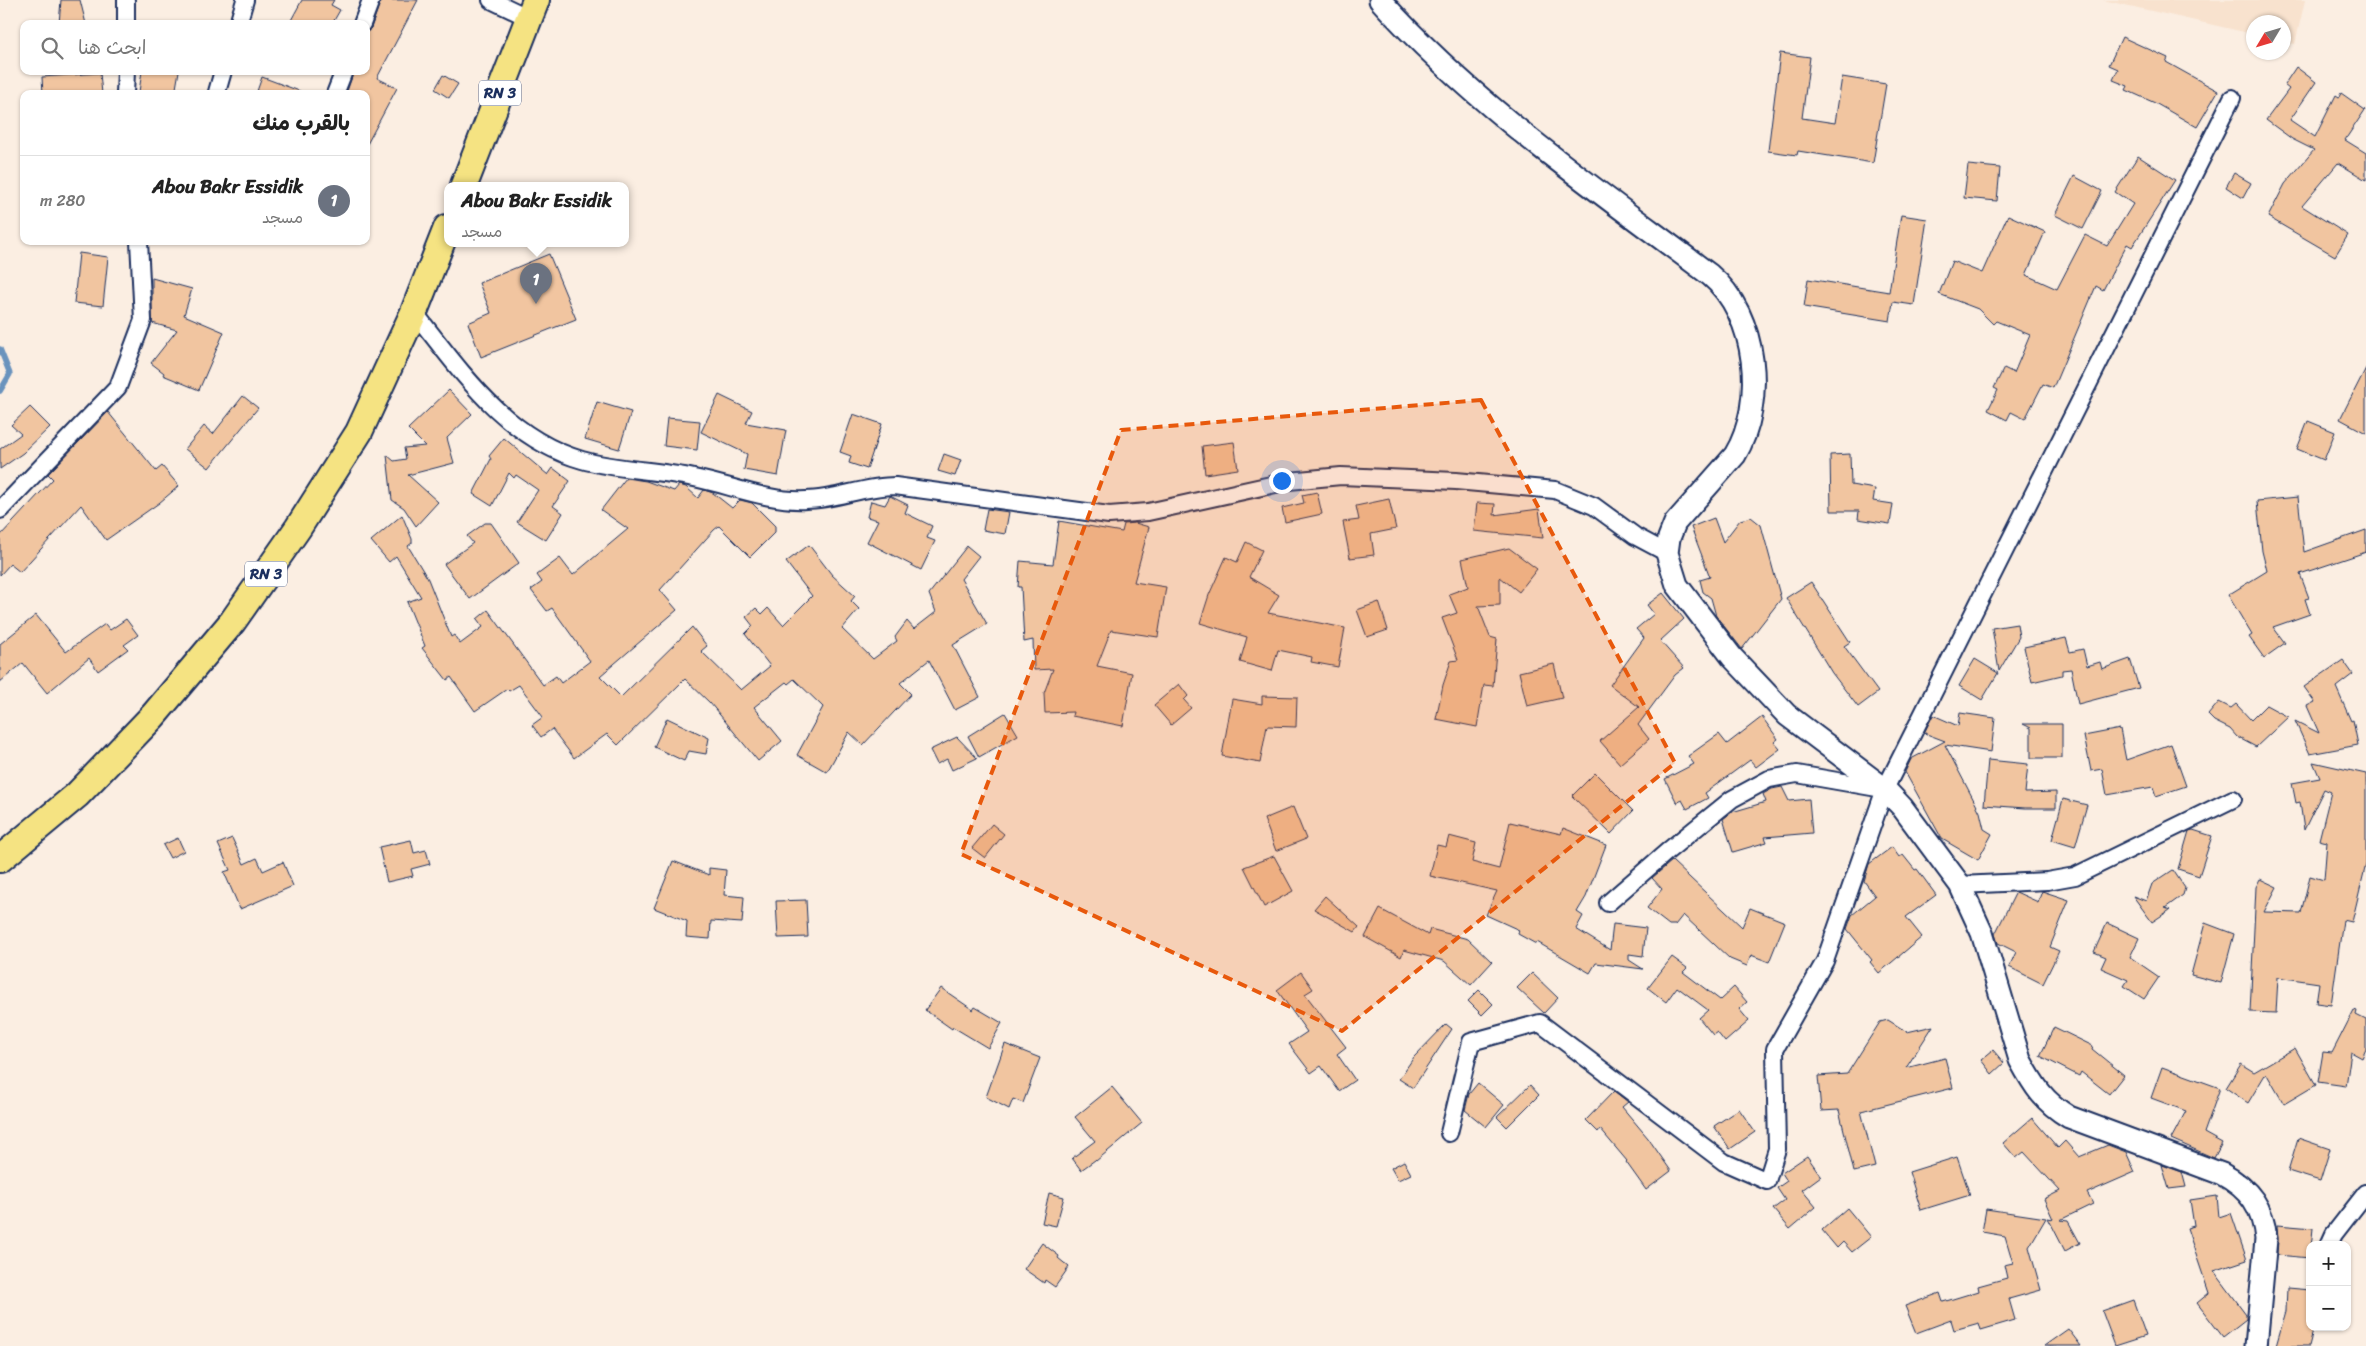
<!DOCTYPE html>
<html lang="ar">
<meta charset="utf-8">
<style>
body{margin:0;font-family:Sriracha,"Playpen Sans Arabic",sans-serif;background:#f2f2f2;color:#222;direction:rtl}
.controls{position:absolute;right:15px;bottom:15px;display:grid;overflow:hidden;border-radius:10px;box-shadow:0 1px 4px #0004}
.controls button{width:45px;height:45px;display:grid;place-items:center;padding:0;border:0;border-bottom:1px solid #e0e0e0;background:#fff;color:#222;font:25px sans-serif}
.compass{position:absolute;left:2246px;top:15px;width:45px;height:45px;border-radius:50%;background:#fff;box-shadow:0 1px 4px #0004;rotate:232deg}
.you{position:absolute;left:1281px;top:480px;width:18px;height:18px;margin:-12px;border:4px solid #fff;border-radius:50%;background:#1a73e8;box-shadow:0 0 0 8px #1a73e833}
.badge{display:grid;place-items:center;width:32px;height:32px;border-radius:50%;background:#b45309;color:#fff;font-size:16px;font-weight:700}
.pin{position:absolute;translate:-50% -41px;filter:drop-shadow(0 1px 2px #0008)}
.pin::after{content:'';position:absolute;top:26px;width:18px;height:15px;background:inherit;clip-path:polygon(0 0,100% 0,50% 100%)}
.popup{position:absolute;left:444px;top:182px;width:185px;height:65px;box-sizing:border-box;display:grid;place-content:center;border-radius:10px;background:#fff;filter:drop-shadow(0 1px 4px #0005);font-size:16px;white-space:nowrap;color:#767676}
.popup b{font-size:19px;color:#222}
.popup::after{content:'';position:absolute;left:50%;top:100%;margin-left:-10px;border:10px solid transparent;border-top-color:#fff}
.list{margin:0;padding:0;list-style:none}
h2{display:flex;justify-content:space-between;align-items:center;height:65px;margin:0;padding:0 20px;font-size:21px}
h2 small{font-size:16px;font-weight:400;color:#767676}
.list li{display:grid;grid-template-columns:32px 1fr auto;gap:15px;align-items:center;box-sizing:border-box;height:90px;padding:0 20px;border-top:1px solid #e0e0e0}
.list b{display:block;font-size:19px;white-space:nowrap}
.list p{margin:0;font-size:16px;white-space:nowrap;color:#767676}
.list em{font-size:16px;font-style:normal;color:#767676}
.icon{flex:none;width:28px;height:28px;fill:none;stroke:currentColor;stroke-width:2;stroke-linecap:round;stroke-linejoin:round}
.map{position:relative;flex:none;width:2366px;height:1346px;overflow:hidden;direction:ltr}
.search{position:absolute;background:#fff;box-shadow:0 1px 4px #0004;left:20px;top:20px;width:350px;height:55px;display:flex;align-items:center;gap:12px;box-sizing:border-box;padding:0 18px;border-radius:10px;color:#767676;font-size:19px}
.panel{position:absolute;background:#fff;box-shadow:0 1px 4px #0004;left:20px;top:90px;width:350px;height:155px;border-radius:10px;direction:rtl}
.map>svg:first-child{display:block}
.built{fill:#f8e2ce}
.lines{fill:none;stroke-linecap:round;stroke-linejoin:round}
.stream{stroke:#6a93bd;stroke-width:5.5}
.building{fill:#f1c5a0;stroke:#1b2f5e}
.minor-casing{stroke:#1b2f5e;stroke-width:20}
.tertiary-casing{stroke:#1b2f5e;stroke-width:25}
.primary-casing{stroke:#1b2f5e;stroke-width:30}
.minor{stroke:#fff;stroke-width:16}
.tertiary{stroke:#fff;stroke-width:21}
.primary{stroke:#f5e382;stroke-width:26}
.marked{fill:#e8590c;fill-opacity:0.2;stroke:#e8590c;stroke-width:4;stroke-dasharray:10 6;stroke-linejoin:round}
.labels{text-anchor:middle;stroke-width:4;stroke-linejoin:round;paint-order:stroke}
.shield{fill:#fff;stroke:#5f6d8e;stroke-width:1}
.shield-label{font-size:15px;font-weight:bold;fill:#1b2f5e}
</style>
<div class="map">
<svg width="2366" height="1346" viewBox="0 0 2366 1346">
<rect width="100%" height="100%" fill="#fbeee2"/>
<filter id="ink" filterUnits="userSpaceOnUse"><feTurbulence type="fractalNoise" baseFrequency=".02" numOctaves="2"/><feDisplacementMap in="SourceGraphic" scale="10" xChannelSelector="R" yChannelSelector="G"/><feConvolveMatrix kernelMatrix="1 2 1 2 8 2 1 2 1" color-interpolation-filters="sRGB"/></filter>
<g filter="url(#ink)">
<!-- built -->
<path class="built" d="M2103,0H2305L2295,44L2284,41V22H2254L2253,34Z"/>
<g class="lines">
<!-- stream -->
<path class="stream" d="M0,349L10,374L0,391"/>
</g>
<!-- building -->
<path class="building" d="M61,0H80L86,24H59Z
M302,0H334L331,5L340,10L332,24H289Z
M381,0H418L377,78L397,88L366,146V94H346L354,71H366V33L371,28Z
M2122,37L2168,58L2166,62L2218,91L2197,127L2155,103L2126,90L2128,86L2113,80L2118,69L2109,65Z
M1780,53L1810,57L1802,118L1835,123L1842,77L1886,84L1873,163L1798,151L1797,155L1768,151Z
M2296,67L2316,82L2290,120L2315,137L2336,95L2339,97L2341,93L2365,110L2345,140L2366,153V180L2338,163L2302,206L2348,235L2335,256L2268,217L2285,184L2314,150L2292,139L2266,120L2289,89L2284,85Z
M142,71H179L175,94L139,92Z
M100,73L102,94H43L42,77Z
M443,75L458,84L449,98L435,89Z
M262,77L302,92V94H256Z
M2138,156L2175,180L2132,247L2127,244L2103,290L2096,286L2053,388L2043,384L2025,419L2011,412L2007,420L1988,410L1998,390L1994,388L2004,368L2014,373L2030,335L1996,321L1993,324L1978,309L1939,294L1952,261L1982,273L2008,215L2045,232L2026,275L2057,289L2085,235L2107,246L2133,204L2115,192Z
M1968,165L2000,168L1997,201L1964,198Z
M2234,173L2251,183L2243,198L2226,187Z
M2074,176L2102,191L2083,229L2055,215Z
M1901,215L1927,219L1914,305L1893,302L1890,321L1804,307L1808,279L1889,292Z
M79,253L108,257L103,306L74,303Z
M549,254L576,319L481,357L468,323L491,313L479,283Z
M152,278L192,289L184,315L224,332L199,390L163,375L164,373L151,363L177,330L152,323Z
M2366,368V433L2340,419Z
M449,390L472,414L447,438L454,463L408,475L438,502L416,526L404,508L392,500L387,455L394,461L406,459L404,448L425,446L408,429Z
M719,395L752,411L746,423L786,430L778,476L744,470L747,454L701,432Z
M243,396L258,408L209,468L185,449L204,426L213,434Z
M597,402L631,412L619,449L585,439Z
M30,407L50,427L23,453L0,469V449L21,434L11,425Z
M108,412L156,471L162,466L179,486L159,503L106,540L81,505L20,572L10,564L0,575V536L53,479L48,474Z
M853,414L882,424L867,469L849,463L851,456L840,452Z
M667,418L700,421L697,450L664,446Z
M2308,421L2335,432L2324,460L2297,449Z
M504,438L548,475L553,468L570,481L553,506L563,513L546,540L517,522L538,490L516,475L514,478L509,473L492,506L473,494L491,459L489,456Z
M1234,442L1238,469L1205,474L1202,446Z
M944,454L961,460L955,476L938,471Z
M1850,454L1851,485L1875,489L1873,501L1893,504L1890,524L1858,519L1859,511H1831L1830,455Z
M626,478L646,481L674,491L679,485L686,487L698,498L704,490L713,493L732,508L740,500L752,503L775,526V532L750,557L719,526L714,530L660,590L677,610L600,676L621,697L692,627L707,646L701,651L741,690L770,666L745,634L753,626L746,617L756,608L762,614L768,608L783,625L812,596L786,562L809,545L832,575L855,596L851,601L859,609L842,629L873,659L897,641L895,637L907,621L914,629L936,612L929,594L967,546L979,556L961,579L987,624L953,645L980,697L955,710L929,660L900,683L911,694L863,745L849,732L827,772L797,755L823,707L794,679L788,684L786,682L754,707L782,741L758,761L710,703L685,679L618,745L607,734L574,758L552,729L541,737L532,725L543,717L519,685L509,691L507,689L475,711L451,677L447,680L422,648L425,646L407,602L421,597L396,556L389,562L371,541L402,515L412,539V543L408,546L428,579L451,637L454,635L460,644L483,627L477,619L488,610L543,685L556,676L561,683L590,661L552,608L547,611L531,590L542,582L537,575L560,558L573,575L628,529L601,510Z
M1317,492L1322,514L1285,522L1282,508L1304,503L1302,495Z
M890,496L908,505L905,513L932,526L927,538L935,541L921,570L867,542L878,520L867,517L871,501L885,505Z
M2298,497L2304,552L2366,530V552L2300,574L2309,598L2305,599L2310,614L2273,627L2285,643L2264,658L2249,637L2252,635L2228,595L2267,571L2262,551L2257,501Z
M1389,499L1396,529L1371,534L1374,555L1350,558L1343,522L1359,520L1356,506Z
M1477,503L1495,504L1494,515L1539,509L1543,538L1474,531Z
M987,509L1009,512L1005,534L983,530Z
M1751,517L1761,525L1781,599L1742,649L1716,616L1711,598L1703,592L1700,580L1710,577L1691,527L1714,518L1723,542L1740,520Z
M1059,521L1122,532L1124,524L1135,523L1149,527L1134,582L1166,587L1158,637L1111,630L1097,666L1132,673L1123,726L1072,716L1073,712L1045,713L1044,693L1053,669L1034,670L1033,640L1024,642L1021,587H1018L1020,561L1053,564Z
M485,523H491L519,563L470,599L444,564L473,543L467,536Z
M1246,542L1262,550L1249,577L1279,595L1268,613L1345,628L1338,667L1311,662L1312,657L1278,650L1272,671L1240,662L1247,637L1200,623L1209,595L1226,557L1237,562Z
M1509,548L1537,569L1519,592L1500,577V605L1478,606L1490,637L1497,639L1493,686L1484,685L1477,727L1436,719L1443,685L1451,661L1458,660L1442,618L1457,613L1449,594L1468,587L1462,559Z
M1811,582L1850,642L1844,646L1878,692L1858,707L1832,673L1786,598Z
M1663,593L1684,619L1660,641L1684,668L1675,675L1638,725L1649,739L1620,764L1600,741L1639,707L1610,685L1644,638L1636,629L1654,614L1647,605Z
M1379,602L1388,630L1367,637L1357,610Z
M36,615L66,652L105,624L110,630L126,619L138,635L124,645L128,649L98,671L89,658L47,693L23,663L0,682V644Z
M2017,624L2019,637L1999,671L1992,628Z
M2066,638L2070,652L2083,649L2087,666L2100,662L2102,669L2130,659L2139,688L2078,704L2071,669L2062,670V675L2032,682L2024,647Z
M1975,659L1998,673L1982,700L1959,686Z
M2343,660L2353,674L2336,687L2351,721L2353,720L2358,745L2310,754L2295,721L2319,733L2307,706L2315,702L2304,687Z
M1554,664L1562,698L1527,706L1519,672Z
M1179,684L1188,696L1184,700L1191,708L1171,725L1154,705Z
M1262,696L1297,697L1296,727L1267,726L1260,763L1222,756L1232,699L1262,704Z
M2219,702L2231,708L2236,704L2251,720L2266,705L2288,717L2256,747L2237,737L2230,729L2214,721L2208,715Z
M1005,713L1018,735L979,757L968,736Z
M1960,713L1995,718L1991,752L1945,745L1980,812L1984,829L1992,834L1978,860L1942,839L1905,772L1911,759L1945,741L1924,733L1933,715L1958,726Z
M1762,717L1778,739L1774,742L1780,749L1756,767L1750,760L1705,793L1708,798L1687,809L1682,800L1677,803L1665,779L1694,764L1688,756L1719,734L1727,744Z
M667,718L709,738L706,754L689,751L684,761L654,747Z
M2023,724H2062V758H2031V728Z
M2120,729L2126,760L2171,744L2186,786L2156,796L2153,787L2107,795L2102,769L2091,771L2084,736Z
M957,737L977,758L952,770L947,759L937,764L930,750Z
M1988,760L2028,764L2025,793L2056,792V808H2025L1984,805Z
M2313,762L2366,774V864L2352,922L2343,920L2331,1005L2316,1003L2319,983L2278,977L2276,1013L2250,1012L2256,887L2260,879L2277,887L2264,912L2301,913L2310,876L2324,880L2327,842L2319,840L2331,792L2324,789L2304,830L2300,802L2296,803L2292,783L2320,778Z
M1595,773L1633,811L1611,834L1572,796Z
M1782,787L1789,801L1809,799L1812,833L1765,837L1767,842L1733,852L1723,819L1732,812L1766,802L1763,794L1772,789Z
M2063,799L2087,805L2075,847L2052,840Z
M1293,807L1306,839L1276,851L1264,819Z
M1510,822L1561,834L1563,828L1606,845L1586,897L1577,912L1583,916L1576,929L1610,950L1613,924L1646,928L1643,956L1629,954V960L1643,969L1596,963L1590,973L1537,942L1536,944L1518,934L1519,930L1486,915L1497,891L1430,876L1437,845L1446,847L1449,836L1476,843L1472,862L1499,869Z
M992,824L1004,834L985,858L972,848Z
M2193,830L2212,836L2199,876L2178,869L2189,831Z
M178,838L184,851L170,858L163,845Z
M232,838L244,864L257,858L263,871L283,862L293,886L240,909L224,872L230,870L218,844Z
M411,840L414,853L426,850L430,864L411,869L413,876L387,882L379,847Z
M1892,847L1899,857L1903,855L1915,870L1917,869L1936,895L1906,917L1922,937L1879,973L1870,962L1872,960L1847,929L1852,915L1875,896L1864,881L1869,864Z
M1274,856L1293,891L1264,907L1244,867Z
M673,861L709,875V868L726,870L724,895L744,897L742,923L711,921L710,939L686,937L687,921L654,908Z
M1672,861L1742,927L1750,908L1785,922L1769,962L1751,955L1747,966L1730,959L1683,915L1675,925H1669L1647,908L1662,889L1652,878Z
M2173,870L2185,888L2183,895L2165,908L2170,910L2152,922L2133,896L2146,901L2152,884Z
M2042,891L2069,900L2050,947L2059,951L2043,984L2009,967L2016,952L1998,943L1995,934L2016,892L2038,902Z
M1325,896L1359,927L1355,932L1314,909Z
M806,900L808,937L778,938L776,901Z
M1380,909L1428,935L1430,929L1468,939L1492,962L1471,985L1444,961L1404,950L1401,957L1365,937Z
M2107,923L2139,938L2130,957L2159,977L2144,999L2124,986L2128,980L2101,968L2106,957L2094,952Z
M2205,923L2234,934L2221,983L2191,975Z
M1672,957L1687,968L1683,972L1720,1000L1734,987L1747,1002L1739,1009L1749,1021L1725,1042L1717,1032L1713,1035L1699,1018L1708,1010L1677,987L1666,1002L1648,988Z
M1301,972L1313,989L1305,994L1346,1047L1337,1054L1355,1080L1339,1091L1321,1066L1311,1073L1289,1044L1307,1032L1277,990Z
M1532,973L1558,998L1544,1013L1517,988Z
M941,988L973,1010L975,1007L1002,1023L988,1048L953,1027L952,1029L925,1010Z
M1479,990L1493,1004L1482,1015L1468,1001Z
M2354,1010L2357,1011L2356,1015L2366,1020V1049L2362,1058L2351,1052L2346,1086L2318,1082L2323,1052L2332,1053Z
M1888,1020L1907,1032L1933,1026L1906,1068L1945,1058L1953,1088L1861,1111L1875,1167L1854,1172L1839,1110L1821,1111L1818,1076L1847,1074L1880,1022Z
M1446,1024L1452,1029L1413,1088L1399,1079L1414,1057Z
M2054,1027L2093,1046L2092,1049L2124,1075L2109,1094L2081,1072L2079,1076L2040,1056Z
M1005,1044L1040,1058L1023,1103L1013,1099L1009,1109L986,1097Z
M2295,1048L2316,1085L2284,1104L2266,1073L2248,1103L2226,1088L2241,1064L2254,1072Z
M1993,1050L2004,1063L1992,1074L1981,1060Z
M2162,1067L2220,1088L2204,1133L2222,1143L2214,1158L2171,1139L2186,1111L2151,1098Z
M1478,1083L1504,1105L1486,1127L1465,1110L1469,1094Z
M1530,1085L1539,1095L1507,1127L1497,1117Z
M1112,1087L1142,1123L1096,1161L1095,1160L1081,1170L1072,1158L1095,1141L1075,1117Z
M1614,1091L1628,1102L1622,1107L1648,1138L1671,1171L1646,1190L1626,1162L1627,1161L1600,1129L1598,1132L1586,1120Z
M1739,1109L1755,1132L1730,1149L1714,1126Z
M2032,1118L2058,1148L2065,1141L2079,1157L2108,1145L2126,1152L2135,1172L2087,1193L2093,1204L2060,1220L2068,1221L2080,1243L2065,1251L2048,1218L2053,1219L2044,1199L2060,1191L2024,1152L2016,1158L2003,1143Z
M2298,1138L2330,1149L2320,1181L2288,1171Z
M1807,1156L1821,1176L1802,1190L1816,1207L1790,1229L1773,1209L1785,1200L1777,1188L1787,1181L1782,1173Z
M1957,1157L1970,1195L1921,1210L1909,1172Z
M1404,1161L1411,1174L1398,1180L1391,1168Z
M2162,1165L2182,1172L2186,1187L2169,1189Z
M1049,1193L1064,1197L1056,1226L1042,1223Z
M2217,1196L2219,1217L2231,1213L2247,1260L2214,1271L2246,1314V1319L2223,1337L2197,1303L2209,1293L2187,1228L2194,1226L2190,1200Z
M1847,1208L1871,1237L1852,1252L1843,1242L1837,1248L1822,1230Z
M1986,1209L2046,1218L2029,1247L2041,1290L2009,1299L2015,1320L1981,1330L1979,1323L1954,1330L1951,1320L1916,1333L1905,1306L1940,1293L1943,1302L1979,1291L1978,1286L2007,1278L2004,1265L2013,1263L2005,1236L1982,1232Z
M2277,1225L2313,1228L2310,1258L2277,1255L2278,1240Z
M1042,1243L1059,1256L1058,1258L1069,1267L1055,1287L1045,1280L1044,1283L1024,1269Z
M2287,1288L2310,1290V1327H2314L2309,1346H2276L2286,1311Z
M2133,1300L2146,1336L2115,1346L2102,1311Z
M2068,1329L2081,1346H2044Z"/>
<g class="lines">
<!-- minor casing -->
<g class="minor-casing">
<path id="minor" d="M491,0L529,18
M126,24V0
M238,24L245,0
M362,24L371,0
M217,92L223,71
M125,94L126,71
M335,94L344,71
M414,312C461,371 505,438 582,460C617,470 658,470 694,478C730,485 769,502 806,500C836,500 864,486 895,486L1109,515L1148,512L1289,481L1341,476L1456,481L1555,490L1594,506L1635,536L1667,553
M0,510L118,387L143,320L139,241
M1960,885L2047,881L2075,876L2233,799
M1608,903L1669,850L1732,799L1769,779L1797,774L1883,789
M1449,1133L1471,1042L1540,1023L1724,1162L1767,1181L1777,1149L1775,1049L1825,961L1885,789L2232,98
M2329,1245L2334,1234L2366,1193"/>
</g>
<!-- tertiary casing -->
<g class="tertiary-casing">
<path id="tertiary" d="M1380,0C1476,107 1596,189 1710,275C1758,315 1766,403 1735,455L1675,523L1669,538L1667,553L1677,585L1732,657L1787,715L1885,789L1902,807L1960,885L1982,933L2020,1060C2034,1086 2044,1102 2069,1117L2222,1174C2250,1189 2263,1208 2266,1239L2256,1346"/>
</g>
<!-- primary casing -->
<g class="primary-casing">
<path id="primary" d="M464,185L536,0
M0,859L77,795L153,716L233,621L298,528L359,432L414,312L447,228"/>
</g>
<!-- minor -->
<use href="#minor" class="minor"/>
<!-- tertiary -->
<use href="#tertiary" class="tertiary"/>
<!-- primary -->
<use href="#primary" class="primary"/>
</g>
</g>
<!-- marked area -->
<path class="marked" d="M1481,400L1675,763L1342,1031L961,854L1121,430Z"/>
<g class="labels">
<!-- shield labels -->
<g class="shield">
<rect x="479" y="80.5" width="42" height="25" rx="4"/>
<rect x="245" y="561.5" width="42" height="25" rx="4"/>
</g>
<g class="shield-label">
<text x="500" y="98">RN 3</text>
<text x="266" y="579">RN 3</text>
</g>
</g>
</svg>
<div class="controls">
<button>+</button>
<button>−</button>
</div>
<svg class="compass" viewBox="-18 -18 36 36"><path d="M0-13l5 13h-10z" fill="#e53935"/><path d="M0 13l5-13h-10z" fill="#767676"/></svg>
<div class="you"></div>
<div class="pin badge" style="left:536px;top:304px;background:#6b7280">1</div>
<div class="popup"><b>Abou Bakr Essidik</b>مسجد</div>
<div class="search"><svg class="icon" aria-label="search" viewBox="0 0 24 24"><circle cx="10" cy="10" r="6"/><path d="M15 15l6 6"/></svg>ابحث هنا</div>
<section class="panel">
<h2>بالقرب منك<small></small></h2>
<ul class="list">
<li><span class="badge" style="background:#6b7280">1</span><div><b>Abou Bakr Essidik</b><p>مسجد</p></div><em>280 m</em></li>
</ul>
</section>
</div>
